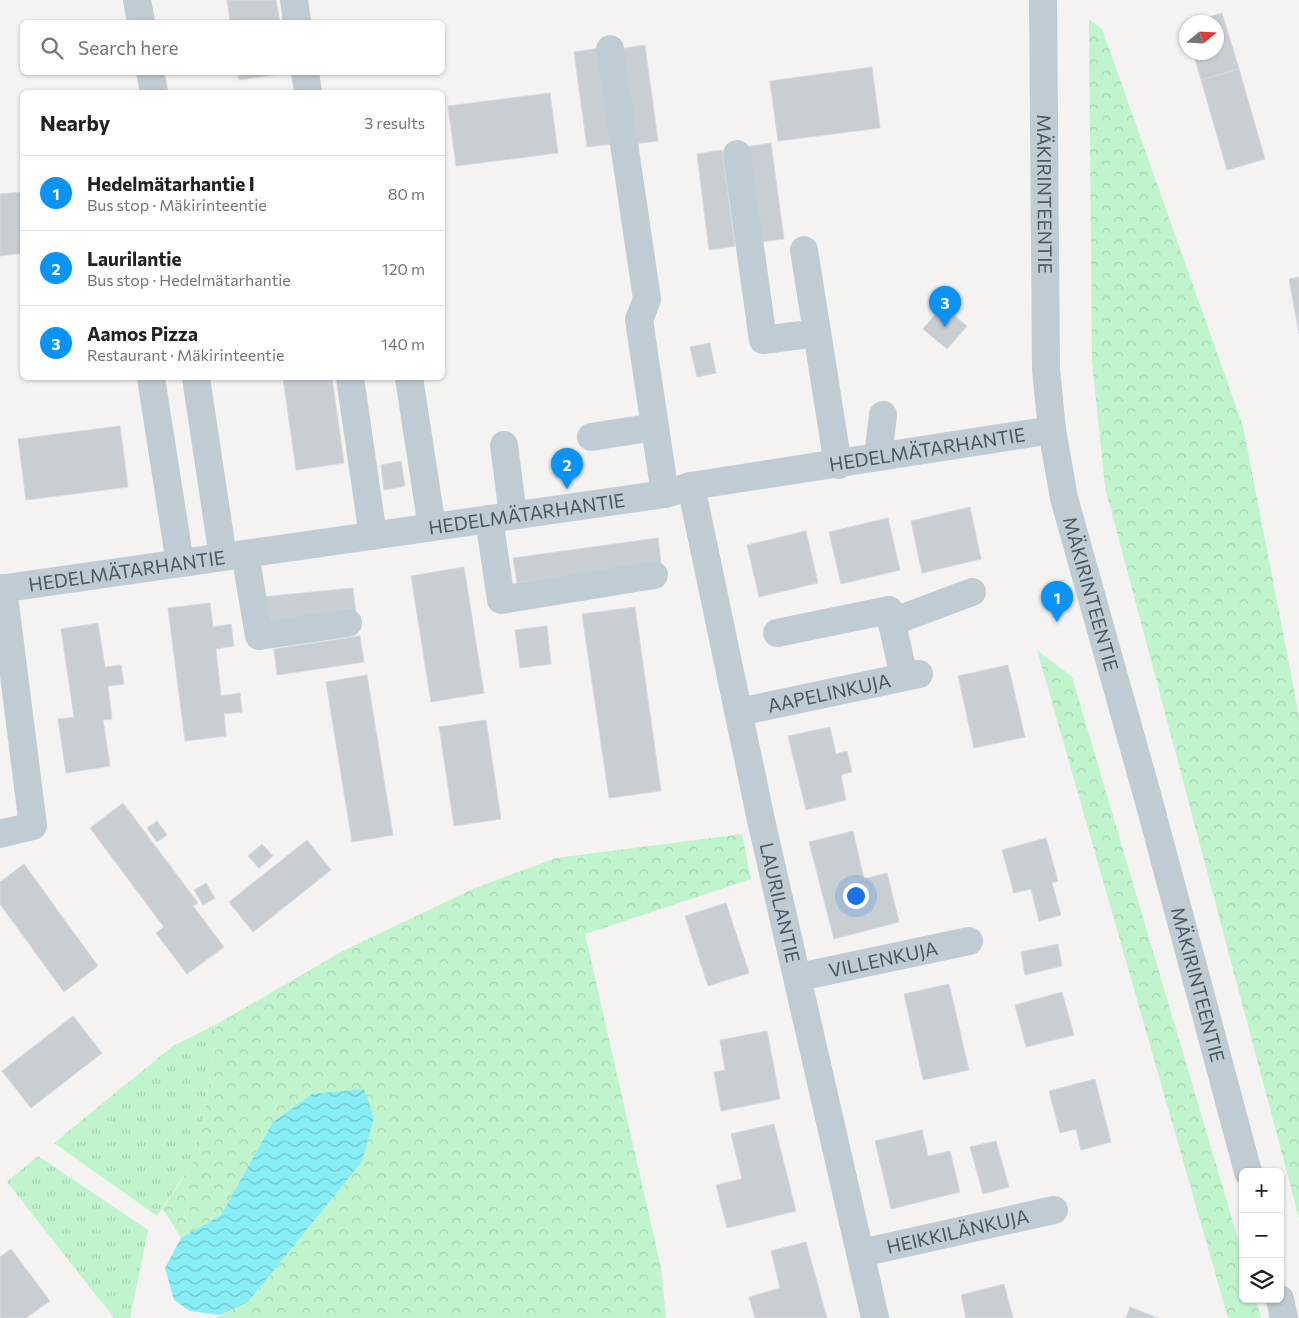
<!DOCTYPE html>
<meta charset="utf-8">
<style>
body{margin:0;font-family:Commissioner,sans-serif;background:#f2f2f2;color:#202124}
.controls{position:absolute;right:15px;bottom:15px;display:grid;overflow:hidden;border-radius:8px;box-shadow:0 1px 4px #0004}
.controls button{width:45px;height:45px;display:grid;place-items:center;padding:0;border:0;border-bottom:1px solid #e0e0e0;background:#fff;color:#202124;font:25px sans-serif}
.compass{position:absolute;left:1179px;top:15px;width:45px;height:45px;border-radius:50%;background:#fff;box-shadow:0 1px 4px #0004;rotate:72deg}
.you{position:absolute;left:855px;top:895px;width:18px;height:18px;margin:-12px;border:4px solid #fff;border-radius:50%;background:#1a73e8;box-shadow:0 0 0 8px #1a73e833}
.badge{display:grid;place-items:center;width:32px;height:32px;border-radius:50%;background:#0a93f6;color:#fff;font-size:16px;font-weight:700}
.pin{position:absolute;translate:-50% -41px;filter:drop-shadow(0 1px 2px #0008)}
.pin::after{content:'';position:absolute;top:26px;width:18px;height:15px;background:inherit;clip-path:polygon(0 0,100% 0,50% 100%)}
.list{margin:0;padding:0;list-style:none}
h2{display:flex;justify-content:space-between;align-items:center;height:65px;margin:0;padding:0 20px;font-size:21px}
h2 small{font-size:16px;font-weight:400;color:#757577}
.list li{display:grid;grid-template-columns:32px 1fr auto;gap:15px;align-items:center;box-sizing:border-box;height:75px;padding:0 20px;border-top:1px solid #e0e0e0}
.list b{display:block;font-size:19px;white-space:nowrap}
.list p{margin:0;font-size:16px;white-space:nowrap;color:#757577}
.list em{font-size:16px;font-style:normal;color:#757577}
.icon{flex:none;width:28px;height:28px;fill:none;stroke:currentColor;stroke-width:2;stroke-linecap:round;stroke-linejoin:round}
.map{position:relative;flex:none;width:1299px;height:1318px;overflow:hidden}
.search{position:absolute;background:#fff;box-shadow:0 1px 4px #0004;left:20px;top:20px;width:425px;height:55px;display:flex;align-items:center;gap:12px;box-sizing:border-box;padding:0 18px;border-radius:8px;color:#757577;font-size:19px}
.panel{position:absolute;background:#fff;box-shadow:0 1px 4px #0004;left:20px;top:90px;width:425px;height:290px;border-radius:8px}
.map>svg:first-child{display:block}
.grass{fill:url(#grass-tufts)}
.forest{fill:url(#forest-crowns)}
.water{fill:url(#water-waves)}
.building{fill:#c9ced2;stroke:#d6d9de}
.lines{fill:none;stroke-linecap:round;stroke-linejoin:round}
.minor{stroke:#bfccd3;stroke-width:28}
.labels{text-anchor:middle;stroke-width:4.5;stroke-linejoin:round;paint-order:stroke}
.street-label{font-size:19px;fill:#485962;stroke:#fff}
</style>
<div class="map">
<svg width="1299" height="1318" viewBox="0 0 1299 1318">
<defs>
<pattern id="grass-tufts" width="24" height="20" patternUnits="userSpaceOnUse" patternTransform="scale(1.25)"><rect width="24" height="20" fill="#bff4cc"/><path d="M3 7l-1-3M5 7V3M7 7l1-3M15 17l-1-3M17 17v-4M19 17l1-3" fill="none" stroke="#a6d3b2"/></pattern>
<pattern id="forest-crowns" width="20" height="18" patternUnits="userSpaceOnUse" patternTransform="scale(1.25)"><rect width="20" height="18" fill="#bff4cc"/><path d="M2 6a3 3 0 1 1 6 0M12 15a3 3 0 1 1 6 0" fill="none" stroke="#a6d3b2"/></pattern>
<pattern id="water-waves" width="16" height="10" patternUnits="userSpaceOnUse" patternTransform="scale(1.25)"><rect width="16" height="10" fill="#88eef5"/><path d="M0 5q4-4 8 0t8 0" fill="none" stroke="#71c4ca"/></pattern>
</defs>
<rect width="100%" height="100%" fill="#f5f2f2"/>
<!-- grass -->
<path class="grass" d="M217,1024L199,1153L157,1216L54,1143L173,1046Z
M38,1156L148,1230L130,1318H114L7,1182Z"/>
<!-- forest -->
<path class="forest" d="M1089,19L1102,29L1243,426L1299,716V1218L1105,487L1092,362Z
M1037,650L1072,677L1243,1256V1299H1256L1261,1318H1228Z
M742,834L751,879L585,934L661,1268L666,1318H215L248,1302L362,1162L273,1122L221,1215L181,1238L163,1209L199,1153L217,1024L341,952L475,888L556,858Z"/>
<!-- water -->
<path class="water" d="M364,1089L374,1118L362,1162L248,1302L220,1315L190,1311L174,1300L165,1268L181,1238L221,1215L273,1122L312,1094Z"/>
<!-- building -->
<path class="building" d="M227,0H276L280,22H230Z
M1222,13L1239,69L1201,80L1193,52H1216V22H1192Z
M645,45L658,141L633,144L620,49Z
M599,48L612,144L587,147L574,52Z
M872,67L880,128L778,141L770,81Z
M1239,69L1265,159L1227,170L1201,80Z
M238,72H287V73L239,80Z
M550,93L558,153L456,166L448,106Z
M771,143L784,239L759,242L746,147Z
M722,150L735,246L709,250L697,154Z
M22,192V253L0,256V194Z
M1299,277V334L1289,279Z
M942,306L967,326L947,349L923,329Z
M710,343L716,373L697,377L690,347Z
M283,378H332L344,463L296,470Z
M120,426L128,487L26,500L18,439Z
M401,461L405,486L384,490L381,465Z
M970,507L981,559L922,573L911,521Z
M888,518L900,570L841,584L829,532Z
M806,531L818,583L759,597L747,545Z
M658,538L661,563L517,583L513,558Z
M464,567L484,693L431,702L411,576Z
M353,588L357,621L266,630L262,597Z
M210,603L213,627L231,624L234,646L216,649L221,696L240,693L242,712L224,714L226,736L185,741L168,608Z
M635,607L661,791L609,798L582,614Z
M98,623L105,667L121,665L124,684L108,686L112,719L103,720L110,766L66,773L58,719L74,717L61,629Z
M547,626L551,664L520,668L515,630Z
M360,636L364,662L277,675L274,649Z
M1008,665L1025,737L974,748L958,676Z
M367,675L393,835L352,842L326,682Z
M486,720L501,819L454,826L439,727Z
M830,727L836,754L847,751L852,772L841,775L846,800L806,810L788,736Z
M123,803L198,903L193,906L224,947L187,974L156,933L164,927L90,828Z
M157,821L167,835L157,842L147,828Z
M853,831L864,879L887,873L899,922L834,939L809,842Z
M1046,838L1058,881L1052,883L1061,915L1039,921L1031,889L1014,893L1002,850Z
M307,840L331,870L253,932L229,902Z
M262,844L273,856L259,868L248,856Z
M24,864L98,966L64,992L0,904V882Z
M206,883L215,898L203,905L194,890Z
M726,903L749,973L708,986L685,916Z
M1058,944L1062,966L1025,975L1021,952Z
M949,984L969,1070L923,1080L904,994Z
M1062,992L1074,1035L1026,1047L1015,1005Z
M73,1016L102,1053L31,1108L2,1071Z
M767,1031L780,1099L721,1111L714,1072L725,1070L720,1040Z
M1095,1079L1111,1142L1081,1150L1076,1129L1060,1133L1049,1091Z
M774,1124L796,1211L727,1228L716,1185L742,1179L731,1134Z
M922,1130L928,1156L950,1151L960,1192L891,1209L875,1141Z
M996,1141L1009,1187L983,1194L970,1147Z
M806,1242L827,1318H755L749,1297L780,1288L771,1251Z
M11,1249L50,1301L26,1318H0V1257Z
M1004,1284L1013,1318H966L961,1295Z
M1130,1307L1158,1318H1126Z"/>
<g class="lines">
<!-- minor -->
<g class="minor">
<path d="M137,0L141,22"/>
<path d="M294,0L297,22"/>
<path id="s1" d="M1043,0L1046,369L1052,430L1064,498L1148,798L1248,1172"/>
<path d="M610,49L647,299L639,320L665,494"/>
<path d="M150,72L154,92"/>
<path d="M305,72L308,92"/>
<path d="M737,154L763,340L817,333"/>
<path d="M804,250L838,465"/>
<path d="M151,378L180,563"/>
<path d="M196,378L223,557"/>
<path d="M350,378L373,536"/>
<path d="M409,378L432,527"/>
<path d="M591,437L655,427"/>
<path d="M504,445L513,515"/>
<path d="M878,457L883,415"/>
<path id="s2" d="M691,486L761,820L875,1318"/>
<path d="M489,519L501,600L654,575"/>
<path d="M245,554L259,636L348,623"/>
<path id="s3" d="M0,589L665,494L691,486L1052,430"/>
<path d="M892,622L972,592"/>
<path d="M777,633L889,610L904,677"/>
<path id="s4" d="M739,712L919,674"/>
<path d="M0,834L33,826L3,588"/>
<path id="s5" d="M799,977L969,941"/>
<path id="s6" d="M861,1253L1054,1210"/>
<path d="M1280,1299L1284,1318"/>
</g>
</g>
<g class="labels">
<!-- street labels -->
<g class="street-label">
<text dy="7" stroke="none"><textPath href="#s1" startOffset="194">MÄKIRINTEENTIE</textPath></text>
<text dy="7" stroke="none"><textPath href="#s3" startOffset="938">HEDELMÄTARHANTIE</textPath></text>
<text dy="7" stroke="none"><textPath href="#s3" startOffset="532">HEDELMÄTARHANTIE</textPath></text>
<text dy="7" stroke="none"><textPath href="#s3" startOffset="128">HEDELMÄTARHANTIE</textPath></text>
<text dy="7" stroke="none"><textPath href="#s1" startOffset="599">MÄKIRINTEENTIE</textPath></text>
<text dy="7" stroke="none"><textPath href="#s4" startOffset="92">AAPELINKUJA</textPath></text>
<text dy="7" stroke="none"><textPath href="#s2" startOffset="426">LAURILANTIE</textPath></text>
<text dy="7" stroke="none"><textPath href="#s5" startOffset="86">VILLENKUJA</textPath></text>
<text dy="7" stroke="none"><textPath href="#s1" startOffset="1004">MÄKIRINTEENTIE</textPath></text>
<text dy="7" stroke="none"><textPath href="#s6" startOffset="99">HEIKKILÄNKUJA</textPath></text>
</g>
</g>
</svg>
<div class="controls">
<button>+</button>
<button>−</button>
<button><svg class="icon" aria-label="layers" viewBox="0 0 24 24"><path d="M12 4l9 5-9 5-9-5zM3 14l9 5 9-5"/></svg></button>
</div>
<svg class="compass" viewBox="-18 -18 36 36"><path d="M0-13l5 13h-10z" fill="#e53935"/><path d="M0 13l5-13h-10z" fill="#757577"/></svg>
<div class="you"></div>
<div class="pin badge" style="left:1057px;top:622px">1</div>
<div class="pin badge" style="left:567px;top:489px">2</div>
<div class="pin badge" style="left:945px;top:327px">3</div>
<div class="search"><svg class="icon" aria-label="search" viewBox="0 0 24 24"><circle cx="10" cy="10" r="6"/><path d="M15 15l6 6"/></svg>Search here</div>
<section class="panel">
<h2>Nearby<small>3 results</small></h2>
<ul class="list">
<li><span class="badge">1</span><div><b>Hedelmätarhantie I</b><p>Bus stop · Mäkirinteentie</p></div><em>80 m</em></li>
<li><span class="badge">2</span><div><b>Laurilantie</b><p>Bus stop · Hedelmätarhantie</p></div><em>120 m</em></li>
<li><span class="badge">3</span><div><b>Aamos Pizza</b><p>Restaurant · Mäkirinteentie</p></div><em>140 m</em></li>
</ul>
</section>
</div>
